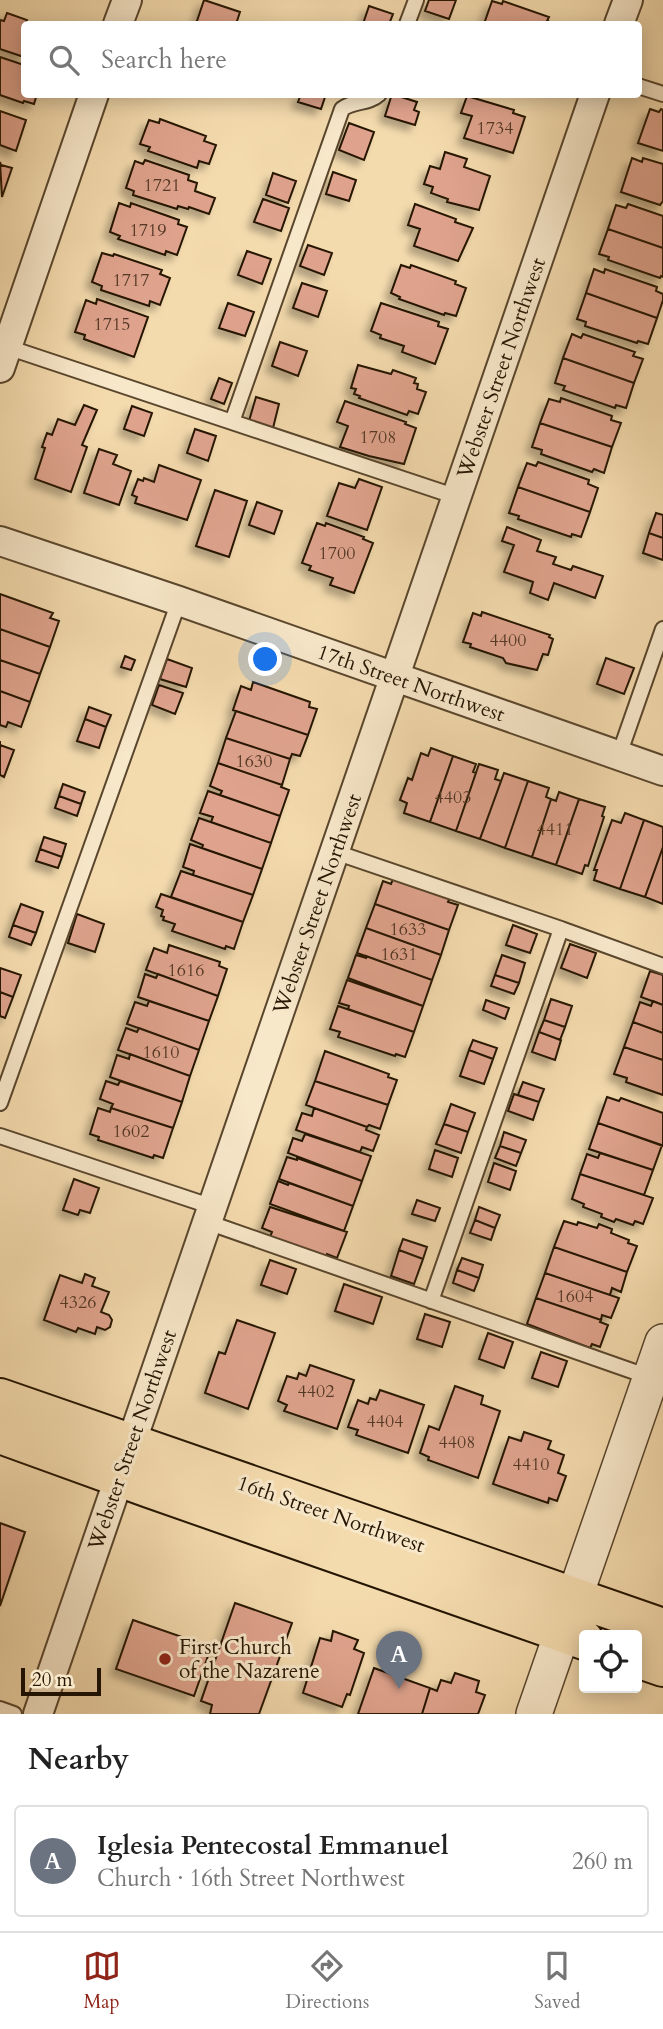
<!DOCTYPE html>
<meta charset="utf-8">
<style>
body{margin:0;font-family:Cardo,serif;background:#f6f6f6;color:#222}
.controls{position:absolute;right:21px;bottom:21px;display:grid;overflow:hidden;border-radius:7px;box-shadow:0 4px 18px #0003}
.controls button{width:63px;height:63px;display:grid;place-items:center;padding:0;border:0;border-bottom:2px solid #e0e0e0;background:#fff;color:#222;font:35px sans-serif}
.scale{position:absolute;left:21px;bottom:18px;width:80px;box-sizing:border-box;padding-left:7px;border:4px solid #251502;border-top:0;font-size:19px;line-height:24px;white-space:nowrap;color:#251502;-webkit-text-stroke:5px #f8e8ca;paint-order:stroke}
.you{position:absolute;left:266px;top:660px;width:24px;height:24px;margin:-18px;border:5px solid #fff;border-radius:50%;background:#1a73e8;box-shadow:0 0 0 10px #1a73e833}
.badge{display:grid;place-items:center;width:46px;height:46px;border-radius:50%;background:#8f2418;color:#fff;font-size:23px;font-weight:700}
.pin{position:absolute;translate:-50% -58px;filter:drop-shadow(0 2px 4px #0008)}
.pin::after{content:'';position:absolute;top:37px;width:24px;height:21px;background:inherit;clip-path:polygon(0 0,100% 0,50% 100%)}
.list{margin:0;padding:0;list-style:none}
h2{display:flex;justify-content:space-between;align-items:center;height:91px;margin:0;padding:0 28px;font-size:30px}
h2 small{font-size:23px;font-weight:400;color:#767676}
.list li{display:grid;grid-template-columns:46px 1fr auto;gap:21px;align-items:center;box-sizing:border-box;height:112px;margin:0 14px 14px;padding:0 14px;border:2px solid #e0e0e0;border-radius:7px}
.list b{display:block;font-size:26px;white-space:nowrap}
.list p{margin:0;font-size:23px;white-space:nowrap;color:#767676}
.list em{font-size:23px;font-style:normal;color:#767676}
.icon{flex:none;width:38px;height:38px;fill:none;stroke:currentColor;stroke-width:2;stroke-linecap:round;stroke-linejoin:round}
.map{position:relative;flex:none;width:663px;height:1714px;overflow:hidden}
.search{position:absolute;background:#fff;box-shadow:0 4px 18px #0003;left:21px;right:21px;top:21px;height:77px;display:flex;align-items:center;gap:18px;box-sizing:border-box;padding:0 24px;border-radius:7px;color:#767676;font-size:26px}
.sheet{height:217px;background:#fff}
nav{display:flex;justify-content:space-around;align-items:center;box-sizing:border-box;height:98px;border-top:2px solid #e0e0e0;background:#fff;font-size:19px;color:#767676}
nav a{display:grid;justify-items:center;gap:4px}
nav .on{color:#8f2418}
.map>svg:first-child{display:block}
.building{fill:#dfa38d;stroke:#251502;stroke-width:2;filter:url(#shadow)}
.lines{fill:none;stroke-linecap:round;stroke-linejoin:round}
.service-casing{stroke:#59462d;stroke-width:18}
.minor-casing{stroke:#59462d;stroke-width:32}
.tertiary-casing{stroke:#59462d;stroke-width:38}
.primary-casing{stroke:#251502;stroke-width:42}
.service{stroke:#f8e8ca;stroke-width:14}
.minor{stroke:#f8e8ca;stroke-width:28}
.tertiary{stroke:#f8e8ca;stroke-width:35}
.primary{stroke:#f4dbae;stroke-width:38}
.poi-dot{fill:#8f2418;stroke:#f8e8ca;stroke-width:2.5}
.labels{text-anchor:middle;stroke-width:6;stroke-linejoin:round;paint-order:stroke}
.number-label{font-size:18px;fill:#543825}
.street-label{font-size:21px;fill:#251502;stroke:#f8e8ca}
.poi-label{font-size:21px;fill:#251502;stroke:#f8e8ca;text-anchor:start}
</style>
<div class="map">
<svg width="663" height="1714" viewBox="0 0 663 1714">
<defs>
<filter id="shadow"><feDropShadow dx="-6" dy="6" stdDeviation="3.5" flood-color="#0004"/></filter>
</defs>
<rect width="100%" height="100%" fill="#f4dbae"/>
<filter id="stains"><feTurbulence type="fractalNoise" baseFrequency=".00286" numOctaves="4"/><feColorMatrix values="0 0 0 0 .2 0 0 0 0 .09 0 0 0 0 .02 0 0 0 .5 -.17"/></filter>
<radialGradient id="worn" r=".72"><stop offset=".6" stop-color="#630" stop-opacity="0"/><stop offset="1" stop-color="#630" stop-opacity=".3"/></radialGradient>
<!-- building -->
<path class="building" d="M204,0L240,12L236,24H196Z
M429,0H456L449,19L425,11Z
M492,1L502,4L503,1L549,17L547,21L556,24H484Z
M369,6L393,14L389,24H363Z
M7,13L27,20L24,28V57L0,49V20L4,21Z
M0,57L24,65V94H37L34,104L24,101L23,103L0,95Z
M301,94H326L321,109L298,102Z
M392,94L417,102L414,110L419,112L415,125L385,116Z
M467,96L514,110L513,113L525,117L513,153L464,138L472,116L461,113Z
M650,109L659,112L661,109L663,110V151L638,143Z
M0,111L26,120L16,151L0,145Z
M160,119L206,136L204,141L216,145L209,164L199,161L197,168L148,151L150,147L140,144L149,120L159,123Z
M349,123L374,132L364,160L339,150Z
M445,152L467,159L464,167L490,176L479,210L447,202L448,199L431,193L433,187L424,184L430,166L440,169Z
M632,158L642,162L643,158L663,164V201L660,205L621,192Z
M145,160L189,175L188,180L197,183L195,191L215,198L209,214L189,207L188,209L178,206L177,209L133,195L134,191L126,188L135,161L143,164Z
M0,162L1,165L12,168L2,197Z
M333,172L356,180L349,201L326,194Z
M273,173L296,181L288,203L266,195Z
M263,199L289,208L281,231L254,222Z
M119,203L130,207L131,203L179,220L178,224L187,227L177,255L166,251L165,255L118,239L120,236L110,232Z
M415,204L456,219L455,222L473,228L458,261L414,246L420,229L408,225Z
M628,204L663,216V248L608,229L616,205L626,208Z
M608,229L663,248V277L661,276L660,278L608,260L609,257L599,254Z
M308,245L332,253L324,275L300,266Z
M247,251L271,259L262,284L238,275Z
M102,253L113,256L114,254L162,270L160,274L170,278L160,305L150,301L149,306L101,290L102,286L92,282Z
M401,265L410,268L411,265L456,281L455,284L466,288L456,316L445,313L444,315L399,299L400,297L391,293Z
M594,269L604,273L605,269L657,287L656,291L663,294V300L657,318L586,293Z
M302,283L327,291L318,317L293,308Z
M586,293L657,318L648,344L638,341L637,343L585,326L586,322L577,319Z
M97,299L148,317L134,357L84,339L85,335L75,332L86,300L96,304Z
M228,303L254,312L245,336L219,328Z
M381,303L439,322L438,326L448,329L435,364L402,352L404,346L380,338L381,335L371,331Z
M572,334L581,338L583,334L635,352L633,356L643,359L634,383L563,358Z
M280,342L307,351L298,376L272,366Z
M563,358L634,383L626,408L616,405L615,408L563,390L565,386L555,383Z
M358,365L391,374L393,370L416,378L414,383L418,384L417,389L426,392L418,414L409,411L407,415L359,398L360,396L354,394L356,389L351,388Z
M219,378L232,383L224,404L211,399Z
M256,397L279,404L273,428L249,421Z
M561,398L612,416L611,420L621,423L612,447L540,423L549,399L560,402Z
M345,401L406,422L405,424L416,428L404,464L369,456L340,447L348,426L337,422Z
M84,405L97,410L82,445L87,447L71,492L35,479L45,448L42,447L47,433L52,435L58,419L75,425Z
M132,406L152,413L144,436L124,429Z
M540,423L612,447L604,473L594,469L592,472L541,454L542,450L532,447Z
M195,429L216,436L208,461L187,453Z
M99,449L117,455L113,464L131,471L119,505L84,493Z
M538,462L589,480L588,484L598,488L590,512L518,487L527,463L536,466Z
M159,465L201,480L187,520L135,503L137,497L132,495L138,479L143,481L144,478L154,482Z
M359,479L382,487L367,530L327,516L339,483L355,488Z
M518,487L590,512L581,537L572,534L571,537L518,519L519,516L509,513Z
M215,490L247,501L229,557L196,546Z
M257,502L282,511L274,534L249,525Z
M656,513L663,515V538L649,533Z
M317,523L325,526L326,523L364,537L363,539L373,543L354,593L330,585L333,578L309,570L311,566L302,563Z
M507,527L541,540L537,551L556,557L553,564L571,570L573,566L603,576L595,598L554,583L548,600L530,593L533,582L504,572L514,545L502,541Z
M649,533L663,538V560L643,553Z
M0,594L53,613L50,618L59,621L50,647L0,629Z
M482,612L550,635L549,637L553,639L548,655L543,654L537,670L506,663L503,658L470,647L471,644L463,642L473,613L481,616Z
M0,629L50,647L40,674L0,660Z
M125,656L135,660L131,670L121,667Z
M606,658L634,668L624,694L597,684Z
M167,659L192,668L186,687L160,679Z
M0,660L40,674L30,702L0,691Z
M253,682L310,702L309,707L317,709L308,735L233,710L241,686L251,690Z
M159,685L183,693L175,714L152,705Z
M0,691L30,702L21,727L8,722L6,727L0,725Z
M89,707L111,715L106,727L85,719Z
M236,711L308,735L300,756L292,754L290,759L226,738Z
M85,719L106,727L99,748L77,741Z
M226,738L290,759L282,785L218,763Z
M0,741V745L14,750L4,777L0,775Z
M431,748L453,756L430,822L404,813L407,803L400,800L408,778L412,780L421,753L428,756Z
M453,756L476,764L473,772L476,773L456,831L430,822Z
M218,763L282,785L281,787L289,790L280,816L220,795L222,791L210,786Z
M479,764L498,770L495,779L501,781L480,839L456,831Z
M504,773L528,781L505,848L480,839Z
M528,781L549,788L546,797L551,799L532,857L505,848Z
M63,784L85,792L81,804L59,796Z
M208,791L280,816L271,843L211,822L213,817L200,813Z
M559,792L579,799L556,865L532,857L551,799L556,801Z
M59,796L81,804L77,816L55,808Z
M579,799L605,807L602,816L604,817L588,866L585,865L582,874L556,865Z
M625,813L644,820L620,889L594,880L597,870H594L612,820L621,823Z
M199,818L271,843L262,869L202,848L203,845L191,840Z
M644,820L663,827V847L645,897L620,889Z
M44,837L66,844L62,857L40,849Z
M190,844L262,869L253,895L193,875L194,871L183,867Z
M663,847V904L645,897Z
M40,849L62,857L58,868L36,861Z
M181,871L253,895L243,922L171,897Z
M393,879L450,898L448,902L458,905L449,930L375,904L383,881L391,884Z
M161,894L243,922L234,949L226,946L225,949L172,931L175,924L163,920L164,917L161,916L163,910L156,907Z
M21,904L43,912L36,933L13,925Z
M375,904L449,930L441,955L366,928Z
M77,914L104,924L95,952L68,943Z
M13,925L36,933L31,945L9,937Z
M513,925L537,934L530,953L506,945Z
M366,928L441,955L432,980L357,953Z
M570,944L596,953L587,978L561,968Z
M169,945L220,962L219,966L227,969L218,996L146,970L154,948L167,953Z
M356,955L366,958V956L432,980L423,1006L348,978Z
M502,955L525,963L519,983L495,975Z
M0,968L21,975L13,997L0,992Z
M650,971L663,975V1005L641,997Z
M145,974L156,978L158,974L218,996L209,1021L138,997Z
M495,975L519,983L514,994L491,986Z
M347,980L423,1006L414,1032L348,1009L349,1006L339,1003Z
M0,992L13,997L5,1018L0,1016Z
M551,999L572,1006L565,1027L544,1020Z
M486,1000L509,1008L505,1019L483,1010Z
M149,1001L209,1021L199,1050L127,1024L135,1002L147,1006Z
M653,1001L663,1005V1033L633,1022L640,1002L651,1006Z
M338,1006L414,1032L405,1057L396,1054L395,1056L338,1037L340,1032L330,1029Z
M544,1020L565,1027L560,1040L539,1032Z
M633,1022L663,1033V1060L624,1047Z
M126,1028L137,1032L139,1028L199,1050L190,1076L118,1050Z
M539,1032L561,1040L555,1060L532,1052Z
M473,1040L497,1048L493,1059L469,1050Z
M624,1047L663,1060V1095L626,1082L627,1078L614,1074Z
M469,1050L493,1059L484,1084L460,1076Z
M325,1051L389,1074L388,1077L397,1080L388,1105L315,1081Z
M130,1054L190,1076L182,1102L110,1077L117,1055L129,1059Z
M106,1081L118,1085L120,1081L182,1102L173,1128L111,1108L113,1104L100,1099Z
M315,1081L388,1105L380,1129L369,1125L367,1127L306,1105Z
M523,1082L544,1089L539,1102L518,1095Z
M514,1094L539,1102L533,1120L508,1111Z
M607,1097L619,1101L621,1098L663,1113V1146L598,1123Z
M451,1104L475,1113L468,1132L444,1124Z
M98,1108L110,1112L111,1108L173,1128L163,1158L154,1155L153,1158L98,1140L99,1137L90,1134Z
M314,1108L367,1127L366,1130L379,1135L373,1151L362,1147L360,1152L296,1130L302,1113L312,1116Z
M598,1123L662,1145L653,1170L589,1149Z
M444,1124L468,1132L461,1153L436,1144Z
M504,1132L526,1140L521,1153L500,1146Z
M305,1134L371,1156L362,1181L288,1153L293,1138L302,1141Z
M500,1146L521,1153L516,1166L495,1158Z
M435,1150L458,1158L452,1177L429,1169Z
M600,1153L653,1170L644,1195L580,1174L587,1154L598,1158Z
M287,1157L297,1160V1158L362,1181L353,1206L279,1179Z
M494,1163L516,1171L510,1190L488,1182Z
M580,1174L653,1198L643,1224L635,1221L633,1225L616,1219L614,1222L601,1217L602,1214L583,1207L584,1204L572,1199Z
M74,1179L99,1188L90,1213L80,1210L78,1215L63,1210Z
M278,1181L288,1185L289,1183L353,1206L344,1231L270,1204Z
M417,1200L440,1208L435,1221L412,1214Z
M270,1207L347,1232L337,1258L327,1254L326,1257L270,1237L272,1232L262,1228Z
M479,1207L500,1215L495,1228L475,1220Z
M475,1220L495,1228L491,1240L470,1233Z
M564,1221L577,1225L578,1222L597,1228L599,1224L612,1229L611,1233L629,1240L628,1243L637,1246L627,1272L554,1247Z
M403,1239L427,1247L423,1259L399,1250Z
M554,1247L627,1272L621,1292L612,1288L610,1295L545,1273Z
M399,1250L423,1259L414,1284L391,1276Z
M462,1258L483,1265L479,1278L457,1270Z
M270,1260L296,1269L287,1294L261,1285Z
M457,1270L479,1278L474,1291L453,1283Z
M545,1273L619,1298L611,1318L602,1315L601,1320L536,1298Z
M85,1274L95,1278L92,1286L109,1292L101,1312L109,1315L112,1320L110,1327L105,1330L97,1327L95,1334L78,1328L76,1332L44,1320L60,1275L82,1283Z
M344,1284L382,1297L373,1324L335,1311Z
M536,1298L601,1320L600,1322L608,1325L600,1347L592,1344L590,1348L527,1324Z
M425,1314L450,1322L442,1347L417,1339Z
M237,1320L275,1333L248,1409L205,1393L219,1352L225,1354Z
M488,1333L513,1342L504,1368L479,1359Z
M541,1352L567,1361L558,1387L532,1378Z
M310,1365L354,1380L337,1429L284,1411L287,1405L278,1401L287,1376L297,1379L299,1373L306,1376Z
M455,1386L483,1396L481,1404L500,1411L478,1478L428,1460L429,1457L420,1453L429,1426L439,1430Z
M380,1390L424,1405L408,1453L356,1435L358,1430L348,1427L358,1400L368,1404L370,1398L376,1400Z
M524,1432L551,1441L548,1449L564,1455L558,1473L566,1476L557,1501L549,1498L548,1503L493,1484L509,1437L521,1441Z
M0,1523L25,1532L0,1606Z
M235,1603L292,1623L259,1714H210L212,1705L201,1701Z
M133,1620L211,1647L194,1696L116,1669Z
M333,1631L358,1640L354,1649L364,1653L350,1695L347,1694L342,1707L303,1693L320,1638L331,1641Z
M374,1668L430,1688L422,1714H358Z
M455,1673L479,1681L476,1692L485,1695L478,1714H422L430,1688L437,1691L441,1680L451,1683Z"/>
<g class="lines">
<!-- service casing -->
<g class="service-casing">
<path id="service" d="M407,24L416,0
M638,86L663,94
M7,347L457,497
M232,422L342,109C354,100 368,104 379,94
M619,755L663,629
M335,852L561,929
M0,1103L179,601
M0,1136L213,1207
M207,1222L652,1378
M431,1301L561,929L663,966
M0,1709L14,1714"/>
</g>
<!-- minor casing -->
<g class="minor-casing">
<path id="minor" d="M118,24L127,0
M619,24L628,0
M0,368L94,94
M0,541L179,601L663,771
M38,1714L595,94"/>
</g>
<!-- tertiary casing -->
<g class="tertiary-casing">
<path id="tertiary" d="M534,1714L663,1342"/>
</g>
<!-- primary casing -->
<g class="primary-casing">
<path id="primary" d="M0,1398L663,1628
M0,1434L149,1488L584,1640
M637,1658L663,1667"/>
</g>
<!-- service -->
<use href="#service" class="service"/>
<!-- minor -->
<use href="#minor" class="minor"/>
<!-- tertiary -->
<use href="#tertiary" class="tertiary"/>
<!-- primary -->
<use href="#primary" class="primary"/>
</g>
<!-- markers -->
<circle class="poi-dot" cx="165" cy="1659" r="7"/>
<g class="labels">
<!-- number labels -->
<g class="number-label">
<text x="495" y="134">1734</text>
<text x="162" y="191">1721</text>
<text x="148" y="236">1719</text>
<text x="131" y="286">1717</text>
<text x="112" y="330">1715</text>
<text x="378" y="443">1708</text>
<text x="337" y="559">1700</text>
<text x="508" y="646">4400</text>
<text x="254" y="767">1630</text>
<text x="453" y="803">4403</text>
<text x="555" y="835">4411</text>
<text x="408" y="935">1633</text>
<text x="399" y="960">1631</text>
<text x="186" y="976">1616</text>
<text x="161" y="1058">1610</text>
<text x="131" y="1137">1602</text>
<text x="575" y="1302">1604</text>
<text x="78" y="1308">4326</text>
<text x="316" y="1397">4402</text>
<text x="385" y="1427">4404</text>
<text x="457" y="1448">4408</text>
<text x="531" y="1470">4410</text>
</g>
<!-- street labels -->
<g class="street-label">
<text transform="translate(501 368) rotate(-71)" y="7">Webster Street Northwest</text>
<text transform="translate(411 683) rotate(19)" y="7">17th Street Northwest</text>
<text transform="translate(317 904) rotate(-71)" y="7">Webster Street Northwest</text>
<text transform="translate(132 1440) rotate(-71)" y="7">Webster Street Northwest</text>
<text transform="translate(331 1514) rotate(19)" y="7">16th Street Northwest</text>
</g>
<!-- poi labels -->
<g class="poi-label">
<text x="179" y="1654">First Church<tspan x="179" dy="24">of the Nazarene</tspan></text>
</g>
</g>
<rect width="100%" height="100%" filter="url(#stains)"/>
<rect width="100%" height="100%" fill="url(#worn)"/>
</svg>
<div class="controls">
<button><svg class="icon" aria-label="locate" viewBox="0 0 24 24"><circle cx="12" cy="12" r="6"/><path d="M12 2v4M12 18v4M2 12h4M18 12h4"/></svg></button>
</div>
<div class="scale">20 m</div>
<div class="you"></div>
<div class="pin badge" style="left:399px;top:1689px;background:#6b7280">A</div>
<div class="search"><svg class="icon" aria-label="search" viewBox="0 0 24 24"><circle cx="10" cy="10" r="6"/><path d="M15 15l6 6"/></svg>Search here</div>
</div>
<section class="sheet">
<h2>Nearby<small></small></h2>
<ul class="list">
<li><span class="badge" style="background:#6b7280">A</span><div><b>Iglesia Pentecostal Emmanuel</b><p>Church · 16th Street Northwest</p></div><em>260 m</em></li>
</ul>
</section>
<nav>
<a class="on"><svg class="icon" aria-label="map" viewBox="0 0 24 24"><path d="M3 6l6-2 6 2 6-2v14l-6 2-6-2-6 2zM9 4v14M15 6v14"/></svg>Map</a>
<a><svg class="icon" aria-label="directions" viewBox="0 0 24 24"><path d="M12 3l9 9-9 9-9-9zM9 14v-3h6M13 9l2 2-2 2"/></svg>Directions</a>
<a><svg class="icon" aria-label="saved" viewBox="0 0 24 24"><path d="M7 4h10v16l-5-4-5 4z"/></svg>Saved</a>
</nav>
